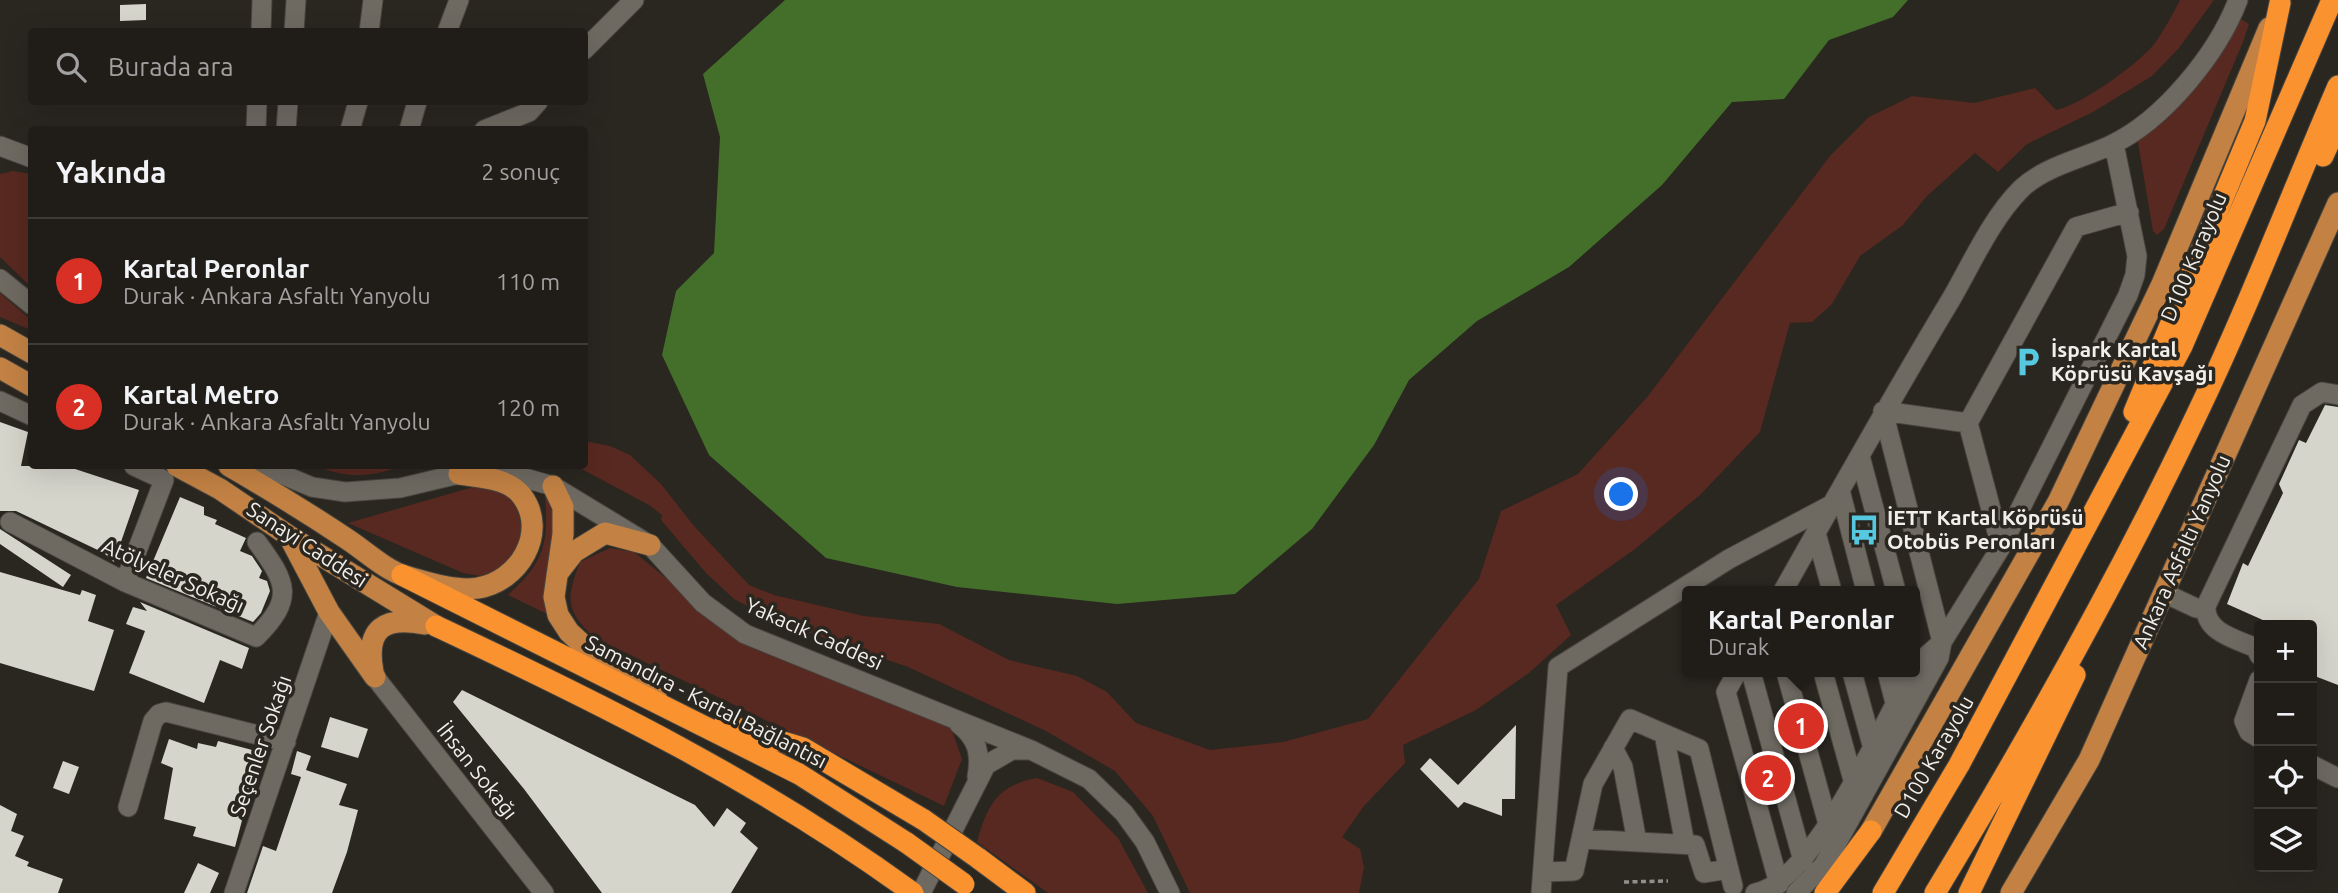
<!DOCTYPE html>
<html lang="tr">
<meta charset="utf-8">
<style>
body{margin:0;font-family:Ubuntu,sans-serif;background:#282521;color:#f1f3f6}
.controls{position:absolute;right:21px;bottom:21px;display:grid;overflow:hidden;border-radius:7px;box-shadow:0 7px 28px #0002}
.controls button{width:63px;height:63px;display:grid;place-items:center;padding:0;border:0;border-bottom:2px solid #3d3a37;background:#201c18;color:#f1f3f6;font:35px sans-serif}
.you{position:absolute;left:1622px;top:495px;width:24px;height:24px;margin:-18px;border:5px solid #fff;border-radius:50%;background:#1a73e8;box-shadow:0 0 0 10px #1a73e833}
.badge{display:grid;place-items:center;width:46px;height:46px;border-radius:50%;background:#d93025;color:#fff;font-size:23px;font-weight:700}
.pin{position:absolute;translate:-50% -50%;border:4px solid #fff;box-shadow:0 2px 7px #0006}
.popup{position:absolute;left:1682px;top:586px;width:238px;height:91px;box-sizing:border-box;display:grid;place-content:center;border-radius:7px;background:#201c18;filter:drop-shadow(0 2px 5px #0005);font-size:23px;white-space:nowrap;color:#a2a1a2}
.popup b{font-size:26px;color:#f1f3f6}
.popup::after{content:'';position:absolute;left:50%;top:100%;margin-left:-14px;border:14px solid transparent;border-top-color:#201c18}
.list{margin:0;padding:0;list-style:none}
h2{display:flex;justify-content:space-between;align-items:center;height:91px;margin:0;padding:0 28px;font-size:30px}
h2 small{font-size:23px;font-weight:400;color:#a2a1a2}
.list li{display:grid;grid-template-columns:46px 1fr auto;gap:21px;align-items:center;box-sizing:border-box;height:126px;padding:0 28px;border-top:2px solid #3d3a37}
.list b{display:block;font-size:26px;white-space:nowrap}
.list p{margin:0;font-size:23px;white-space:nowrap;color:#a2a1a2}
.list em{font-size:23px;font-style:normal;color:#a2a1a2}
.icon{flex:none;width:38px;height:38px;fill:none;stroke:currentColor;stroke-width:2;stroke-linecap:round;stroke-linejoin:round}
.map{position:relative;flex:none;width:2338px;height:893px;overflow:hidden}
.search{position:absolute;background:#201c18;box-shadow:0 7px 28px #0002;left:28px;top:28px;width:560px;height:77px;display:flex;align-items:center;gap:18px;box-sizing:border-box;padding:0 24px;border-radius:7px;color:#a2a1a2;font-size:26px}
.panel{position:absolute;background:#201c18;box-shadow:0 7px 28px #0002;left:28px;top:126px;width:560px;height:343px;border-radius:7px}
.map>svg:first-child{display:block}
.green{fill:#582920}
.water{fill:#436f2b}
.building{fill:#d5d5cc}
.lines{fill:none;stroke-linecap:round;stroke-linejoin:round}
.minor-casing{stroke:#48453f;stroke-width:21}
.major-casing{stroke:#48453f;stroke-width:23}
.highway-casing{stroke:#48453f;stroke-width:23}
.path{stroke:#928f8a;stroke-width:3.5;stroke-dasharray:5 3.5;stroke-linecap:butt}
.minor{stroke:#6e6a62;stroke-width:19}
.major{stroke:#c38244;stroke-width:21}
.highway{stroke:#fb9230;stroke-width:21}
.highway-bridge-casing{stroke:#48453f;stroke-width:23;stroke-linecap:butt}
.highway-bridge{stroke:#fb9230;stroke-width:21}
.labels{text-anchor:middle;stroke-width:7;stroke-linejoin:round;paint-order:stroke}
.street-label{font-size:21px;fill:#f2efeb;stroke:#2a2620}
.poi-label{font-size:21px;font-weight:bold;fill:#f2efeb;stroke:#2a2620;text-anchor:start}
</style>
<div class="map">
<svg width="2338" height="893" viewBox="0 0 2338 893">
<rect width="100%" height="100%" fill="#2a2620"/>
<!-- green -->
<path class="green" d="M2180,0H2214L2179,48L2152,76L2093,112L2027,144L1998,172L1975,153L1927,196L1903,225L1860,256L1832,304L1812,322L1790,323L1760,432L1700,495L1635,549L1556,605L1571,635L1529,673L1476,710L1403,745L1405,763L1364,806L1342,837L1360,849L1364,867L1359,893H1190L1153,816L1115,771L1044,730L908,667L776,621L734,599L706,573L661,520L662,515L649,505L576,466H584L585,441L610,446L630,455L661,484L694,526L749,585L774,595L864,616L939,624L1009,660L1077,676L1107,692L1136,723L1210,750L1283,742L1368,719L1479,579L1501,511L1578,474L1648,396L1830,156L1869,117L1912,96L1974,103L2035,88L2056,110C2080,106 2140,63 2155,43C2164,30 2173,14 2180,0Z
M2241,19L2249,24L2243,42L2164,229L2157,235L2153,231L2136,131L2194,84Z
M13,171L31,174V287L0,257V174Z
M0,293L31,320V330L0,317Z
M317,466H402C372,477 346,479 317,466Z
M480,485L511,496C530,535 525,555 487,577L463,573L348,523Z
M545,496L564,517L547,614L508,595C544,562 549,544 545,496Z
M610,548L634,552L752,648L951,728L962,759L944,806L595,638C565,611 566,598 580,562Z
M1037,778L1073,792L1118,838L1148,893H1048L977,842C987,805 998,785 1037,778Z"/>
<!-- water -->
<path class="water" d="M785,0H1908L1893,17L1829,40L1784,99L1732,102L1662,185L1569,267L1477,321L1409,380L1374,445L1312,529L1235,594L1117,604L957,587L826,558L709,455L662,355L676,291L714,253L720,137L703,74Z"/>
<!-- building -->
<path class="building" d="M146,4V20L120,21V5Z
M2325,405L2338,407V685L2312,675V625H2274L2227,604L2243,563L2248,566L2283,493L2279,484L2299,440L2306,443Z
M0,422L28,432L21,466H66L139,490L114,562L104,553L16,511H0Z
M180,497L204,507V515L217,520L215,524L246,538L240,551L252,556L262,571L259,578L267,581L270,591L261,613L253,622L146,578Z
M0,529L71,575L63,587L0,544Z
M0,572L80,595L82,590L96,595L88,621L114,630L94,691L0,663Z
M140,602L249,648L242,669L220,660L204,703L129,673L145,631L126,624L133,607L147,611Z
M462,690L695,805L714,827L727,808L746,823L740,832L758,848L731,893H602L524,789L453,702Z
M330,717L368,729L358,758L321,747Z
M1516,725L1515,799H1502V816L1464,802L1458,808L1420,769L1430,758L1458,785Z
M169,739L197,749L198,743L216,747L218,741L260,752L235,847L193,836L196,827L164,819L173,768L161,763Z
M297,751L311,756L306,770L347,784L339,805L358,810L347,852L332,893H247L263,846L276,851L301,777L291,774Z
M63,761L79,767L69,794L53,788Z
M0,805L17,814L11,831L24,836L15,856L29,862L27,866L63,879L58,893H0Z
M198,863L219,873L210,893H184Z"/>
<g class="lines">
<!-- minor casing -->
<g class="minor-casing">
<path id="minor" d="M261,32L262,0
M294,32L296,0
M369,32L373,0
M447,32L459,0
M584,50L634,0
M256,130L257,102
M286,130L288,102
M350,130L358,102
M409,130L417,102
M484,130L529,112L538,102
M0,146L32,158
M0,279L32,305
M0,401L32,416
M1883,411L1968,423L2001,547
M1968,423L2076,227L2129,212
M1860,456L1896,591
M262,466L312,487L345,492L400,488L459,474L507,473L553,486L650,545L703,603L745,634L1031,750L1089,779L1124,813L1145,842L1170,893
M1840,490L1866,591
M10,522L125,582L256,637C295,598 287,583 257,542
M1816,533L1832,591
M125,582L164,480L134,466
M1783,591C1838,494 1892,397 1950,301C1971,265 1991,219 2021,189C2045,166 2082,159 2111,145C2164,120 2218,53 2238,0
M2164,593L2196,608L2206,609
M2259,655L2256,648C2236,639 2204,632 2206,606L2302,405L2322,392L2338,395
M1915,666L1942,642L2001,547L2128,295L2135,275L2137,256L2114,144
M1737,672L1726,692L1779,884
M1751,672L1803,861
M1786,672L1828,824
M1823,672L1853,780
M1852,672L1872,745
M1887,672L1895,703
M375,677L544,893
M2259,680L2244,721L2249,732L2259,738
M959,724C978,739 981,754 977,777
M1664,734L1685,844
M1613,748L1623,767L1637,842
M2312,765L2338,778
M128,807L153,721L159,714L166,712L286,742
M1581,839L1695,845L1704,873L1729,869
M1544,872L1574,871L1593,784L1630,719L1699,749L1733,886
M234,893L329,612
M921,893L986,765L1012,750H1029
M1541,893L1558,667L1729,559L1831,505
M1755,893C1814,882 1883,724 1912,672
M1796,893L1823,866L1838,841L1939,658L1942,642L1883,411"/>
</g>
<!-- major casing -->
<g class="major-casing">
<path id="major" d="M0,335L32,353
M0,368L32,386
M177,466L220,489L289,536L436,626
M229,466C269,489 308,513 347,539C364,550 385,570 405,576C426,582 456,592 478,588C518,582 549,533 522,496C509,478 479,477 459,474
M553,486L563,507V534L554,597L558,615L569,632L583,645L656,696
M290,538L329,612L375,677
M557,574L574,552L605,533L650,545
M373,672C365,628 384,616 425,624
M1871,831L2058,502L2162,284L2269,28
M2011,893L2089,760L2338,203"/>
</g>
<!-- highway casing -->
<g class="highway-casing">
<path id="highway" d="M2323,156L2338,123
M2134,412L2255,121L2280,3
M402,575L799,774L907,843
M436,626C604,705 762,783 913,893
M724,724L803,748L924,820
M978,858L1025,893
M1825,893L1871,831
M1883,893L1959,765L2182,346L2332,0
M1935,893C2029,738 2118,580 2196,416C2248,308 2291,195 2338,86
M1969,893L2075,675"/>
</g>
<!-- path -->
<path class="path" d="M1624,882L1668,881"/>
<!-- minor -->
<use href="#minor" class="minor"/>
<!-- major -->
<use href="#major" class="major"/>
<!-- highway -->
<use href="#highway" class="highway"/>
<!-- highway-bridge casing -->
<g class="highway-bridge-casing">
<path id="highway-bridge" d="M924,820L978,858
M907,843L964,884"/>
</g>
<!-- highway-bridge -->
<use href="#highway-bridge" class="highway-bridge"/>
</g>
<!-- icons -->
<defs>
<g id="parking-bare" transform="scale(2.415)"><path d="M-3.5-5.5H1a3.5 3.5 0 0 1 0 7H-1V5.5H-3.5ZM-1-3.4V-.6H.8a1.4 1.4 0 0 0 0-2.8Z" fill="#56c9e1" stroke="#2a2620" stroke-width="2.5" paint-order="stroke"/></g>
<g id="bus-bare" transform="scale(2.415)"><path d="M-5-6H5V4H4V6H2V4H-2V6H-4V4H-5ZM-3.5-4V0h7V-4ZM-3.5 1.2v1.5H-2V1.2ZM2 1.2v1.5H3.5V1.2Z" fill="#56c9e1" stroke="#2a2620" stroke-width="2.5" paint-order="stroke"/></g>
</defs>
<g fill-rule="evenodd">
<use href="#parking-bare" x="2028" y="362"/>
<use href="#bus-bare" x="1864" y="530"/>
</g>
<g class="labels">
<!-- street labels -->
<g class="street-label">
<text transform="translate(2194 257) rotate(-67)" y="7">D100 Karayolu</text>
<text transform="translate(307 545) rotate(33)" y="7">Sanayi Caddesi</text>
<text transform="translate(2182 552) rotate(-66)" y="7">Ankara Asfaltı Yanyolu</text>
<text transform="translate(173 576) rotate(24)" y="7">Atölyeler Sokağı</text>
<text transform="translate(814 634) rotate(24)" y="7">Yakacık Caddesi</text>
<text transform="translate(706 702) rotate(27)" y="7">Samandıra - Kartal Bağlantısı</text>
<text transform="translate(261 746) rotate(-71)" y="7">Seçenler Sokağı</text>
<text transform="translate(1934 757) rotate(-60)" y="7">D100 Karayolu</text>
<text transform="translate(477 771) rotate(52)" y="7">İhsan Sokağı</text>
</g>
<!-- poi labels -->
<g class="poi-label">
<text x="2051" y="357">İspark Kartal<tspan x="2051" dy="24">Köprüsü Kavşağı</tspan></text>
<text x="1887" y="525">İETT Kartal Köprüsü<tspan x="1887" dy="24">Otobüs Peronları</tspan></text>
</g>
</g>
</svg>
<div class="controls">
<button>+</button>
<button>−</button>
<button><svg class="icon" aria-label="locate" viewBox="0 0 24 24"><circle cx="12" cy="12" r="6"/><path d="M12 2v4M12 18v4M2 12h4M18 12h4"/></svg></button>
<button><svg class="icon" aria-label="layers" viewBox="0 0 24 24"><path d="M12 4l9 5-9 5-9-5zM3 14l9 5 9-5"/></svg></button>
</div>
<div class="you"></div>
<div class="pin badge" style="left:1801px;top:726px">1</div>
<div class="popup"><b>Kartal Peronlar</b>Durak</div>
<div class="pin badge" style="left:1768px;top:778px">2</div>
<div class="search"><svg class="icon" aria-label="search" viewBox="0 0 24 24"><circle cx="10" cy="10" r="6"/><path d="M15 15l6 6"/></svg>Burada ara</div>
<section class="panel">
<h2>Yakında<small>2 sonuç</small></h2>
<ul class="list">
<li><span class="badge">1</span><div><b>Kartal Peronlar</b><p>Durak · Ankara Asfaltı Yanyolu</p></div><em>110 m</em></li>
<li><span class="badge">2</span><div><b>Kartal Metro</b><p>Durak · Ankara Asfaltı Yanyolu</p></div><em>120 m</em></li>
</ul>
</section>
</div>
